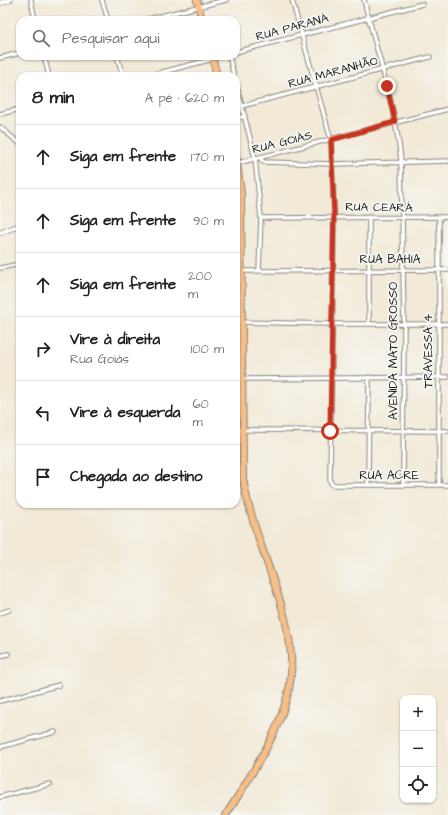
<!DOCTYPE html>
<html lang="pt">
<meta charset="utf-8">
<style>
body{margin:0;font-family:"Architects Daughter",sans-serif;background:#f6f6f6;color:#202124}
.controls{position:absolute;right:12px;bottom:12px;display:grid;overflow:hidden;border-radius:8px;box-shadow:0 1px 3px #0004}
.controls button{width:36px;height:36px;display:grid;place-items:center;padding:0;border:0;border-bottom:1px solid #e0e0e0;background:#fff;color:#202124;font:20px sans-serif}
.stop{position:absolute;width:12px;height:12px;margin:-9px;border:3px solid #c8321e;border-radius:50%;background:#fff}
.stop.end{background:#c8321e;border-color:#fff;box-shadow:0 1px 4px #0008}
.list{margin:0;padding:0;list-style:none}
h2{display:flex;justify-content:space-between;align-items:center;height:52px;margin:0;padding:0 16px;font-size:17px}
h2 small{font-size:13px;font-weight:400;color:#757577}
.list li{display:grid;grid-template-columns:26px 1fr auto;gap:12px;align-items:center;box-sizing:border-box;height:64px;padding:0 16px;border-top:1px solid #e0e0e0}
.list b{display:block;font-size:15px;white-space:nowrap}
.list p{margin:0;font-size:13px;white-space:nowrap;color:#757577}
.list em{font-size:13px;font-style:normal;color:#757577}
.icon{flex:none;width:22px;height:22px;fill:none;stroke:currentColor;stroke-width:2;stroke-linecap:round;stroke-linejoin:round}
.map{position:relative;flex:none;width:448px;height:815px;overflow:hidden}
.search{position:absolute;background:#fff;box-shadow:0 1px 3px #0004;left:16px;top:16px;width:224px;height:44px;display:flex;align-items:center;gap:10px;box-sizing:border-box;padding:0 14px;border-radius:12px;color:#757577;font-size:15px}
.panel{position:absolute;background:#fff;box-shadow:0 1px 3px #0004;left:16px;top:72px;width:224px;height:436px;border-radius:12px}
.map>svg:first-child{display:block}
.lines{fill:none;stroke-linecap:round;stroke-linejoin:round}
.minor-casing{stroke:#878279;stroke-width:5.5}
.tertiary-casing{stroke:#878279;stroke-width:6}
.trunk-casing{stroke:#878279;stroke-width:8}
.minor{stroke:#fff;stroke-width:3.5}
.tertiary{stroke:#fff;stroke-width:4.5}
.trunk{stroke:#f7be88;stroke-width:6}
.route{stroke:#c8321e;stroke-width:5}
.labels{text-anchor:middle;stroke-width:3.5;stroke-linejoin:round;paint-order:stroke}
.street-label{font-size:12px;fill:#1c1c1c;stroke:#f6f6f2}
</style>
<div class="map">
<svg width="448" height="815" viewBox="0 0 448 815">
<rect width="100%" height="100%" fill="#f6f6f2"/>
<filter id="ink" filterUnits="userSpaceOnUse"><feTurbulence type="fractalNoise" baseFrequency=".025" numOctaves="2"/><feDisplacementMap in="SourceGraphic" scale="8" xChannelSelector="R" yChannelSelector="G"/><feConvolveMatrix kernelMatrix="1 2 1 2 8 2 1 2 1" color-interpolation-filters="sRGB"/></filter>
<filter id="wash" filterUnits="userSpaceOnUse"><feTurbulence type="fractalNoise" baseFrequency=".012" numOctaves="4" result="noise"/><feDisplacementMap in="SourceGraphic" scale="16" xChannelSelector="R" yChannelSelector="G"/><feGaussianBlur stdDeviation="0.9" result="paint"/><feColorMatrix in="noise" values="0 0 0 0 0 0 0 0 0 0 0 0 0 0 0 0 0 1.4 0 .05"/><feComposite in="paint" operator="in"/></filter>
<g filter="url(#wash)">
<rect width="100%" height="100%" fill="#f2e9d6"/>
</g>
<g filter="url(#ink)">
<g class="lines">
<!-- minor casing -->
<g class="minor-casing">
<path id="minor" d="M31,0L35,20
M102,0L108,20
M292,0L331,140L334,212L330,480L332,485H448
M364,0C377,53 395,105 401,160L404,324L403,484
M144,20L226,0
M236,52L422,4
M44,56L49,76
M117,56L123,76
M229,56L234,76
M0,58L20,53
M147,76L213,59
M236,83L255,158L261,218L259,271
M242,106L430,57
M0,114L20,109
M236,119L245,116
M0,127L20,144
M260,157L263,162L333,164L448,161
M238,163L448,109
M369,217V324
M261,218L448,217
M0,268L20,264
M241,271L448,270
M236,322L331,324H448
M242,379L448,377
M236,430L448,431
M368,484L369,377
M439,485V217
M0,613L9,610
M0,656L8,654
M0,701L59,685
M0,747L55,732
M0,797L50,784"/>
</g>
<!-- tertiary casing -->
<g class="tertiary-casing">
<path id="tertiary" d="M0,3L10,0
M0,233L20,225"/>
</g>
<!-- trunk casing -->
<g class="trunk-casing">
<path id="trunk" d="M197,0L202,20
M212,56L217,76
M226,815C251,775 287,723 291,675C293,645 286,617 276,589C264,552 249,516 243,478L241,194L236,155"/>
</g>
<!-- minor -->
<use href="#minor" class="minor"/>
<!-- tertiary -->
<use href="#tertiary" class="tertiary"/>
<!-- trunk -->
<use href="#trunk" class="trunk"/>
</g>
</g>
<g class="lines" filter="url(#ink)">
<!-- route -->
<path class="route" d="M330,431L334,212L331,140L395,122L387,86"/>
</g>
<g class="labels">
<!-- street labels -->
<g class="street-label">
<text transform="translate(292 27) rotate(-15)" y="4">RUA PARANÁ</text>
<text transform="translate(333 72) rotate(-15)" y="4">RUA MARANHÃO</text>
<text transform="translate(282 142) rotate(-14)" y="4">RUA GOIÁS</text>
<text transform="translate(379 207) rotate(1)" y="4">RUA CEARÁ</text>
<text x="390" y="263">RUA BAHIA</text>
<text transform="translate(393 351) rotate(-90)" y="4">AVENIDA MATO GROSSO</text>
<text transform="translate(428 351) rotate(-90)" y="4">TRAVESSA 4</text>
<text x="389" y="479">RUA ACRE</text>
</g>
</g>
</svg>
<div class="controls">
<button>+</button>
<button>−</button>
<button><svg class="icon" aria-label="locate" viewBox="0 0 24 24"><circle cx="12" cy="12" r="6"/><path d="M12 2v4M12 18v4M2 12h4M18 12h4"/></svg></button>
</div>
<div class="stop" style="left:330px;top:431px"></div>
<div class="stop end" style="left:387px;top:86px"></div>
<div class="search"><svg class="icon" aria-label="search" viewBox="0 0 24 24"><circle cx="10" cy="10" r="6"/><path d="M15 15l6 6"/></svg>Pesquisar aqui</div>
<section class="panel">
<h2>8 min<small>A pé · 620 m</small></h2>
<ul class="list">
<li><svg class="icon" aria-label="ahead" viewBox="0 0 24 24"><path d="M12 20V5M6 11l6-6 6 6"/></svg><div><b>Siga em frente</b></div><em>170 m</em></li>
<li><svg class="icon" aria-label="ahead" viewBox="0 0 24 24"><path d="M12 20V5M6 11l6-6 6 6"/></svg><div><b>Siga em frente</b></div><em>90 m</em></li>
<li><svg class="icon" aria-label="ahead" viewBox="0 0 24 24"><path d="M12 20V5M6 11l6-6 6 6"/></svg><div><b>Siga em frente</b></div><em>200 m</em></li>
<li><svg class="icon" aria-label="right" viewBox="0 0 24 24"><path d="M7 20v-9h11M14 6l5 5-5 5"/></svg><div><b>Vire à direita</b><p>Rua Goiás</p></div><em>100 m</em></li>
<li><svg class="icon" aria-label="left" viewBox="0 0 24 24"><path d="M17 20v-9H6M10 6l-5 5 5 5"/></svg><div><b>Vire à esquerda</b></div><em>60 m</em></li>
<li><svg class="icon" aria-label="arrive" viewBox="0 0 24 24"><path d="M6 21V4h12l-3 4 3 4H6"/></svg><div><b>Chegada ao destino</b></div></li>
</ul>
</section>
</div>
